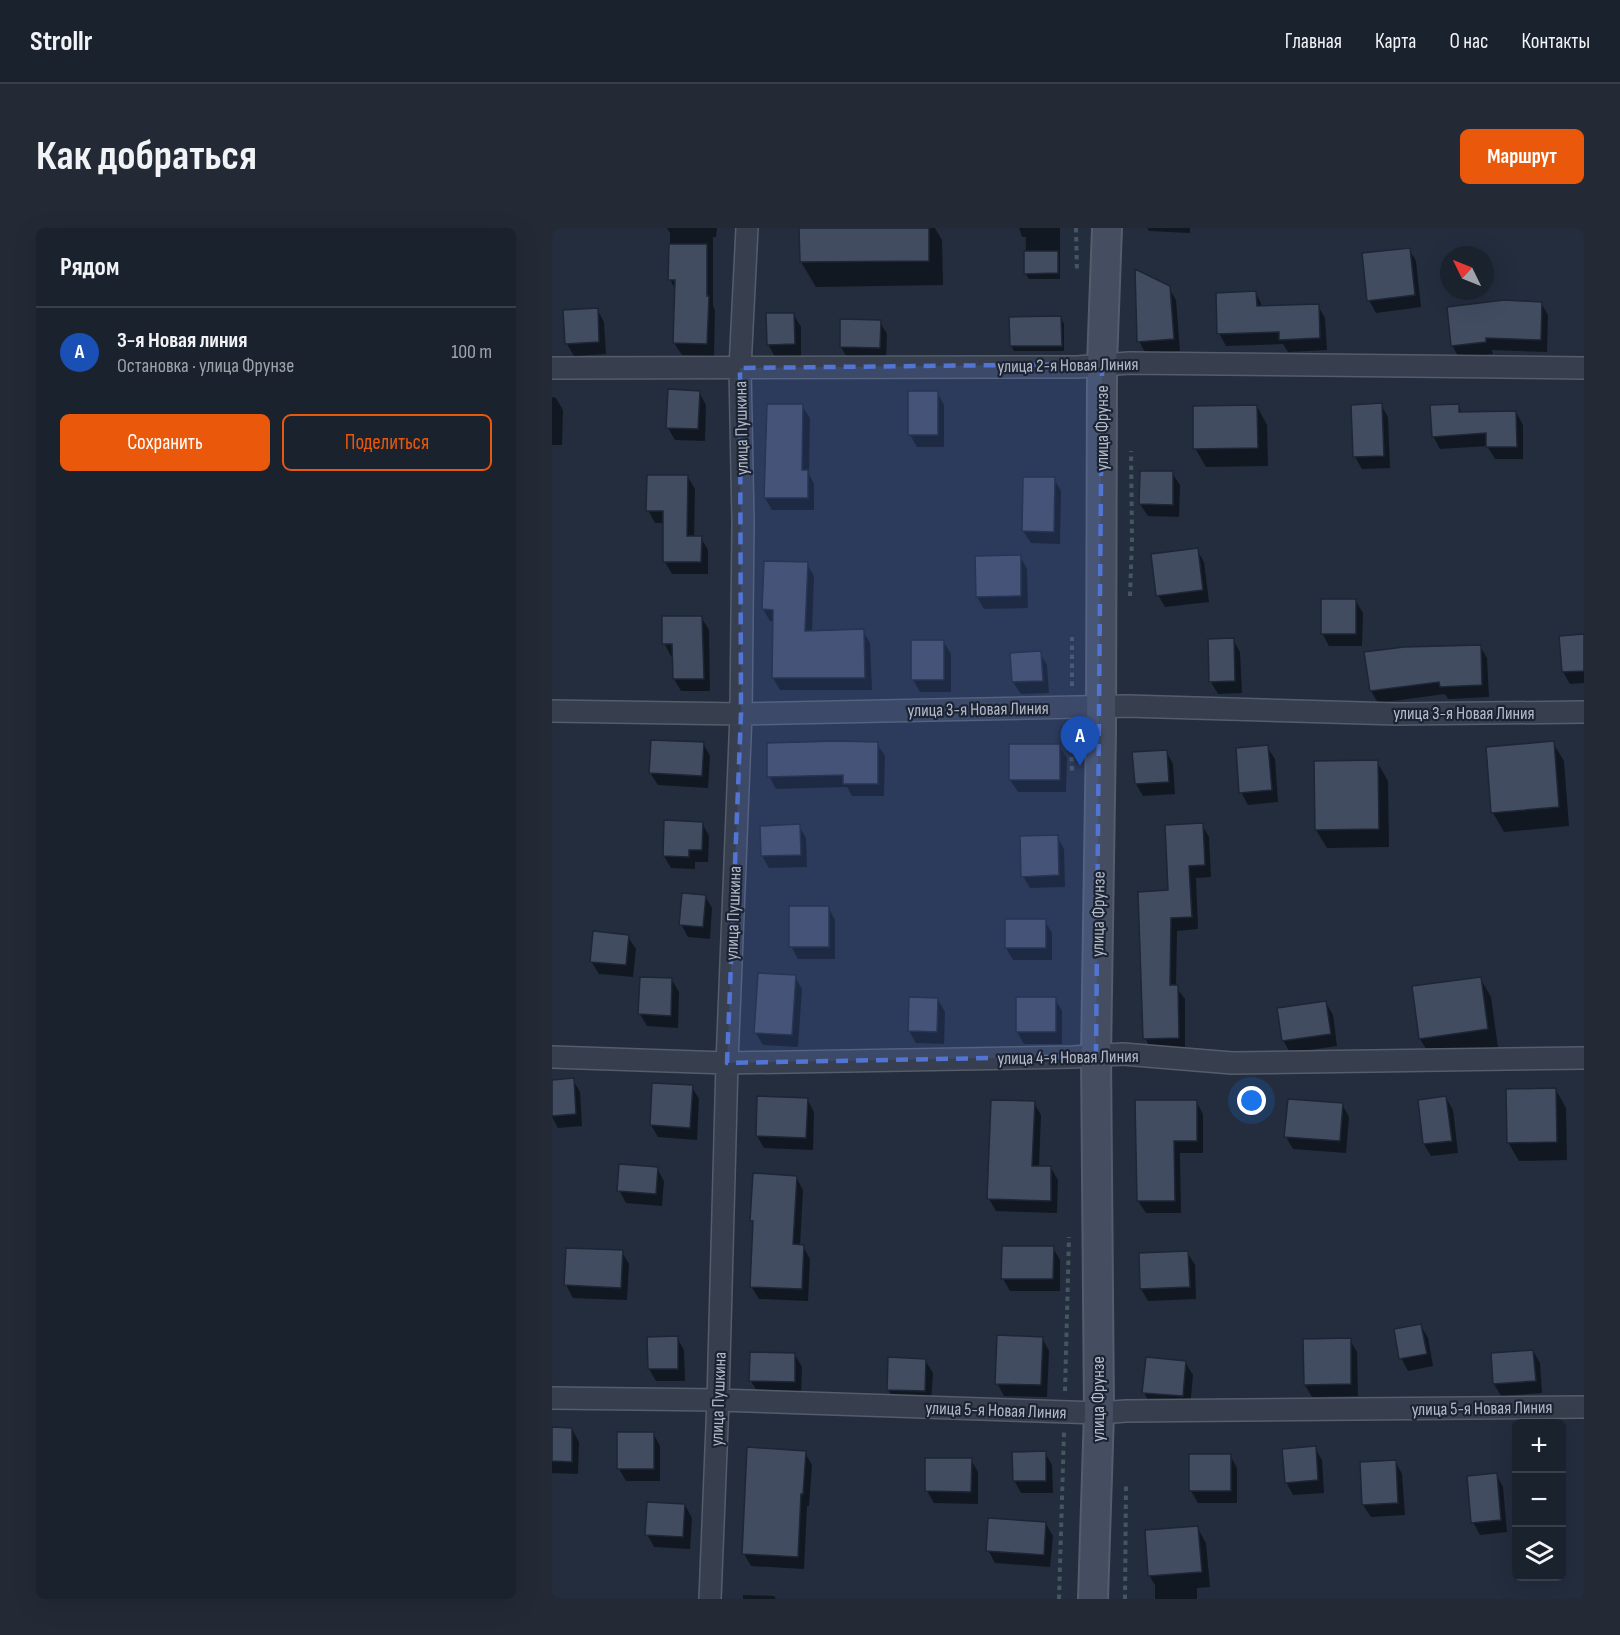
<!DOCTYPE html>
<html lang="ru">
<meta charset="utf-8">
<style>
body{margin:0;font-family:"Sofia Sans Condensed",sans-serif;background:#232a36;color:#f1f3f6}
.controls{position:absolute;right:18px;bottom:18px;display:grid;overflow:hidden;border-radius:9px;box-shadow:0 6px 24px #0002}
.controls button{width:54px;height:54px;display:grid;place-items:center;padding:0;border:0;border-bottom:2px solid #383f4a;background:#1a222e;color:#f1f3f6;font:30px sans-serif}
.compass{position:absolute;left:888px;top:18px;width:54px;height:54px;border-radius:50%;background:#1a222e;box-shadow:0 6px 24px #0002;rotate:313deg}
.you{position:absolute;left:700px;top:873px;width:21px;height:21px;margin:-15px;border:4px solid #fff;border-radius:50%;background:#1a73e8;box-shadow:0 0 0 9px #1a73e833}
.badge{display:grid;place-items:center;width:39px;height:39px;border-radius:50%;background:#ea580c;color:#fff;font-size:20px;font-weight:700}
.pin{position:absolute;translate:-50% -50px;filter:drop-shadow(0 2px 3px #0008)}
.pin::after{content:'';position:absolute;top:32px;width:21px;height:18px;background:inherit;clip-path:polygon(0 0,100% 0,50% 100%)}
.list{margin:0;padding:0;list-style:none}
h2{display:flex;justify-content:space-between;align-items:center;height:78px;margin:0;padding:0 24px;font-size:26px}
h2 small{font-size:20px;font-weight:400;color:#9fa4aa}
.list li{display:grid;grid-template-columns:39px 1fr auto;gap:18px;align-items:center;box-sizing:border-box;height:90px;padding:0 24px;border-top:2px solid #383f4a}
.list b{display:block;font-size:22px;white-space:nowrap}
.list p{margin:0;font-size:20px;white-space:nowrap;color:#9fa4aa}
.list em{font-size:20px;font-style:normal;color:#9fa4aa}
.actions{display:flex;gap:12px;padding:18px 24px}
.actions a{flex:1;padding:14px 0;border:2px solid #ea580c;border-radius:9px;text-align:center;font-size:21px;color:#ea580c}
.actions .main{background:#ea580c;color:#fff}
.icon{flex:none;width:33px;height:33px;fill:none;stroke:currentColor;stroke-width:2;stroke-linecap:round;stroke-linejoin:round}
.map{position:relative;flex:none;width:1032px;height:1371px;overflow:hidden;border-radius:9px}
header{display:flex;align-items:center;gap:36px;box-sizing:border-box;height:84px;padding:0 30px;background:#1a222e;border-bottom:2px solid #383f4a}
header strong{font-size:28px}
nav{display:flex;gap:33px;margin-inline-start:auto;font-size:21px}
.intro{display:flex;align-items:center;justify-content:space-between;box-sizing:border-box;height:144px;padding:0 36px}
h1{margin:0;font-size:42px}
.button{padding:15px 27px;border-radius:9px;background:#ea580c;color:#fff;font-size:21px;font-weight:700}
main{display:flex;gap:36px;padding:0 36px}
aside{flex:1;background:#1a222e;border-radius:9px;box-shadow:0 6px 24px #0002}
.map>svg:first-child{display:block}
.shadow{fill:#0007}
.building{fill:#424c61;stroke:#1e2635;stroke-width:1.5}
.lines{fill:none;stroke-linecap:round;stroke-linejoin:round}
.street-casing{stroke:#555d6c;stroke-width:24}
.secondary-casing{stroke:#555d6c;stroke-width:32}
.path{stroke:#43575c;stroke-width:4;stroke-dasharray:4.5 4.5;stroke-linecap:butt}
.street{stroke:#373f4e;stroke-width:21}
.secondary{stroke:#454e61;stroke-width:28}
.marked{fill:#5274d3;fill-opacity:0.2;stroke:#5274d3;stroke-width:4.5;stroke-dasharray:12 8;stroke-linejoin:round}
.labels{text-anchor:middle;stroke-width:4.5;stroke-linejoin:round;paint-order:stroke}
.street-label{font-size:18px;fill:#b3bac9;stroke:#1c2433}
</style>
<header>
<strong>Strollr</strong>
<nav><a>Главная</a><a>Карта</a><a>О нас</a><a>Контакты</a></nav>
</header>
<div class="intro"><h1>Как добраться</h1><a class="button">Маршрут</a></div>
<main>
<aside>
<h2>Рядом<small></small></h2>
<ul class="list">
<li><span class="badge" style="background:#1a4fb4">A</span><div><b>3-я Новая линия</b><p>Остановка · улица Фрунзе</p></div><em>100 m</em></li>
</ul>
<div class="actions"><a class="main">Сохранить</a><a>Поделиться</a></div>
</aside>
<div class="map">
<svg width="1032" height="1371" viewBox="0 0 1032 1371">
<rect width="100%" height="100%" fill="#232d3e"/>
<!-- shadow -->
<path class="shadow" d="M115,0H165L164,9H161V78L163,82L162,128L130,127L122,115L124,63L118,51V5Z
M249,0H383L390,12L391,57L264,59L249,34Z
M467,0H508V51H477L473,45L474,9H470Z
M595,0H638V5L597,3Z
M857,21L864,33L869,79L824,85L817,72Z
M617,60L624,72L628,123L594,126L587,113Z
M704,65L711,80L766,78L773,90L775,122L736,124L731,116L674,118L667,105Z
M989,75L996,87L995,124L940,122L941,126L907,130L900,117Z
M45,81L52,94L54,126L22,128L15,116Z
M242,87L249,99V128L223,129L216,116Z
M509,90L512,96V123H462L459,117Z
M328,94L335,106L334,132L296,131L289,119Z
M147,164L154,177L153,213L123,212L116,200Z
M357,164H385L392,177V219H365L358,207Z
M0,169L4,170L11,182L10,217H0Z
M829,177L836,189L838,240L810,241L803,229Z
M906,177L910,185L964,184L971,197V231H943L935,218L888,221L881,208Z
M250,178L258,190L257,246L262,256V282H220L213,270Z
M705,178L715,197L716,238L654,239L643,220Z
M620,245L628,257L627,289L596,288L588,276Z
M136,249L143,261L142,310H149L156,322V346H120L113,334V295H103L96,282Z
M502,251L509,263L508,316L479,315L471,303Z
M645,322L652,334L657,374L613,379L606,367Z
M468,328L475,341L476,380L432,381L425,369Z
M255,336L262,348L260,404L311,403L318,415L320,462H228L221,450L222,393H218L211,381Z
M804,373L811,385L810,418H777L770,405Z
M149,389L157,402L158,463H129L122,451V428H119L112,415Z
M1032,408V455L1018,456L1011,444Z
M681,411L688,424L690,465L666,466L659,454Z
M391,413L399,426V464H368L361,452Z
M928,418L935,430L937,469L896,471L893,466L826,475L819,463Z
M488,425L495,437L497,465L469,466L461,454Z
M151,515L158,528L156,560L106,557L98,545Z
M1001,515L1012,533L1017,598L952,604L941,585L935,521Z
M325,516L333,528L332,568H300L295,559L224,561L217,548Z
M507,518L515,530L514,564H466L458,552Z
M715,519L723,531L726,574L696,577L689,564Z
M614,523L621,536L623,566L591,568L584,556Z
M825,534L836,553L837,619L775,620L764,602Z
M150,595L157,608L156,634H143V641L119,640L112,628Z
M650,597L657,609L659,649L644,650L646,701L625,703L624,759L633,771V822L600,823L593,810L618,664Z
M247,598L254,610L255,639L217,640L210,628Z
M505,608L512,621L513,659L478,660L471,648Z
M153,668L160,680L158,711L136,709L129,696Z
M276,679L283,692V731H246L239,718Z
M454,693H493L500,705V732H461L454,720Z
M76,709L84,721L81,749L47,746L39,733Z
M243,749L250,761L246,819L211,817L203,804Z
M928,750L939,769L946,820L879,829L868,811Z
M120,752L127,764L126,800L95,798L88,786Z
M503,771L510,783V816H472L465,804Z
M386,772L393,784L392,816L364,815L357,803Z
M774,775L781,787L785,818L738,825L731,812Z
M21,852L28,864L30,898L6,900L0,889V854Z
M140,859L147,871L145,912L106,909L99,897Z
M1004,862L1014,880L1015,932L967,933L956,914Z
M894,870L901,882L906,925L879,928L872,916L867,873Z
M255,871L262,884L261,922L212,920L205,908Z
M644,873L651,886V925H628L629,985H594L586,973Z
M482,875L489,887L487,939L499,940L506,952L505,985L444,983L437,971Z
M790,876L797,889L794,925L741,921L734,909Z
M105,940L112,953L110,978L74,975L67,962Z
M244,949L251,962L248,1018H251L258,1031L256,1073L207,1071L199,1058L202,997L200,992Z
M501,1020L508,1032V1063H458L451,1051Z
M70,1024L77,1036L75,1072L21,1070L14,1057Z
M635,1024L643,1037L644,1071L596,1073L589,1061Z
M869,1098L876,1110L881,1138L856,1143L849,1130Z
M125,1110L132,1122L133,1153H104L97,1141Z
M490,1110L497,1123L495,1169L452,1168L445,1155Z
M798,1112L805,1124L806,1168L760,1169L753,1157Z
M981,1123L988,1135L990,1165L949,1168L942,1156Z
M243,1127L250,1139L249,1166L206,1165L199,1153Z
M373,1132L381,1145L379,1175L344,1174L336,1162Z
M633,1134L641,1147L638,1180L599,1177L592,1165Z
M0,1201H20L27,1214L26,1246L0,1245Z
M101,1205L108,1218V1253H74L67,1241Z
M763,1220L770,1232L772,1265L741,1267L734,1254Z
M253,1225L260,1237L257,1278H255L252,1341L199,1338L192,1326Z
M493,1225L500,1237L501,1265H469L462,1252Z
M678,1227L685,1240V1275H646L639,1263Z
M419,1232L426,1244V1276L382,1275L375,1263Z
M843,1233L850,1246L853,1287L819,1289L811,1277Z
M944,1246L951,1259L955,1304L928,1307L921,1294Z
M133,1277L140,1290L138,1321L102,1319L95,1306Z
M494,1296L501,1308L498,1339L443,1335L436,1322Z
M645,1299L654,1315L658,1359L645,1360V1371H603V1357L597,1347Z
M191,1367L222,1368L224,1371H191Z"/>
<!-- building -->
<path class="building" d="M247,0H377V33L248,34Z
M117,16H155V68H157L155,116L121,115L123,52H116Z
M858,20L863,67L815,73L810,25Z
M472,23H506V45L472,46Z
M583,41L618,58L622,111L585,114Z
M704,63L705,78L767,76L768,110L727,112V104L665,106L664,65Z
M952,72L990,74L989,112L934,110V114L899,118L895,79Z
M46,80L47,114L13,116L11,82Z
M214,85H242L243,116L215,117Z
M509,88L510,118H458L457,89Z
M288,91L329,92L328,120L288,119Z
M116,161L148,163L146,201L114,200Z
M356,163H386V207H356Z
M830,175L832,228L801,229L799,177Z
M215,176H251L250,242H256V270H212Z
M907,176V184L964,183L965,219H934V205L880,209L878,177Z
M705,177L706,220L641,221V178Z
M588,243H621V277L587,276Z
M95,247H136L135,308H150L149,334H111V283H94Z
M471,249H503L502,304L470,303Z
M646,320L651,362L604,368L599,326Z
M469,327V368L424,369L423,328Z
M212,333L256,334L253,403L312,401L313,450H220L221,382L210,381Z
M769,371H804V406H769Z
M110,388H150L152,451H121L120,416H110Z
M1032,406V443L1010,444L1007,408Z
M682,410L683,453L657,454L656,411Z
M359,412H392V452H359Z
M929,417L930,457L888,459L887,454L818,463L812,424L852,419Z
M489,423L491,453L460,454L458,425Z
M99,512L152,514L150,548L97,545Z
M285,513L326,514V556H291V547L215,549V515Z
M1002,513L1007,579L939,585L934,519Z
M457,516H508V552H457Z
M716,517L720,562L687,565L684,520Z
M615,522L617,554L583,556L580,524Z
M826,532L827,601L763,602L762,533Z
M112,592L151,594L150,622H137V629L111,628Z
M651,595L653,637L637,638L640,689L619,690L618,757H626L627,810L591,811L586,664L616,662L613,597Z
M248,596L249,627L209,628L208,598Z
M506,607L507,647L469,649L468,608Z
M130,665L154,667L151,699L127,697Z
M237,678H277V719H237Z
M453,691H494V720H453Z
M41,703L77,707L74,737L38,734Z
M206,745L244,747L240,807L202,805Z
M88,749L120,750L119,788L86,786Z
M929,749L936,801L867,811L860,758Z
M357,769L386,770L385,804L356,803Z
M464,769H504V804H464Z
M774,773L779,806L730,813L725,780Z
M22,850L24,886L0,888V852Z
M100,855L141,857L138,900L98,897Z
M1004,860L1005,914L955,915L954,861Z
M205,868L256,870L254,910L204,908Z
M894,868L900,913L871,916L866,872Z
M736,871L791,875L788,913L732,909Z
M439,872L483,873L480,938H499V973L435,971Z
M583,872H645V913H622L623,973H585Z
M67,936L106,939L104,966L65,963Z
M201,945L245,948L241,1016L252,1017L250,1061L198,1059L201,993H198Z
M450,1018H502L501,1051H449Z
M14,1020L71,1022L69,1060L12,1057Z
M636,1023L638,1059L588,1061L587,1025Z
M869,1096L875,1126L847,1131L842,1101Z
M445,1107L491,1109L489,1157L443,1156Z
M126,1108V1141H96L95,1109Z
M799,1110V1156L752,1157L751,1111Z
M981,1122L984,1153L941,1156L939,1125Z
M198,1124L243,1125V1154L197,1153Z
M336,1129L374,1131L373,1163L335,1162Z
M594,1129L634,1133L631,1168L590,1165Z
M0,1199L20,1200V1234L0,1233Z
M65,1204H102V1241H65Z
M764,1218L766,1252L733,1255L730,1221Z
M195,1219L254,1223L251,1266H249L246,1329L190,1326Z
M494,1223V1253H461L460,1224Z
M637,1226H679V1263H637Z
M373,1230H420L419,1264L373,1263Z
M844,1232L846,1275L810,1277L808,1234Z
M945,1245L949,1292L919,1295L915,1248Z
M95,1274L133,1276L131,1309L93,1307Z
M436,1290L494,1294L492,1327L434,1323Z
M646,1298L650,1344L596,1348L593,1302Z"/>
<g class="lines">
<!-- street casing -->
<g class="street-casing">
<path id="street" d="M0,140L525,139L577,135L1032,140
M0,483L189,486L575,478L845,486L1032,484
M0,829L175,835L521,829L571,826L680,835L1032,830
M0,1170L166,1172L547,1185L574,1183L1032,1179
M158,1371L166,1172L175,835L189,486L191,294L188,140L195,0"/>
</g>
<!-- secondary casing -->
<g class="secondary-casing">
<path id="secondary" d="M541,1371L547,1185L544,828L549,503L550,136L555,0"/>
</g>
<!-- path -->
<path class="path" d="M524,0L525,44
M578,368L580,311L579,223
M520,458V409
M519,502L520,545
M513,1163L517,1009
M507,1371L512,1204
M573,1371L574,1255"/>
<!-- street -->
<use href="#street" class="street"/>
<!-- secondary -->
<use href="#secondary" class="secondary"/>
</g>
<!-- marked area -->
<path class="marked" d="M550,136L544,828L175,835L189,486L188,140Z"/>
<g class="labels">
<!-- street labels -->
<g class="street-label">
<text transform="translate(516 137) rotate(-1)" y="6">улица 2-я Новая Линия</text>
<text transform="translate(189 200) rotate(-91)" y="6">улица Пушкина</text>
<text transform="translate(550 200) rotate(-90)" y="6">улица Фрунзе</text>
<text transform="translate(426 481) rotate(-1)" y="6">улица 3-я Новая Линия</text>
<text x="912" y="491">улица 3-я Новая Линия</text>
<text transform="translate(181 685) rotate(-88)" y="6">улица Пушкина</text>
<text transform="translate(546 686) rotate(-89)" y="6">улица Фрунзе</text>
<text transform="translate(516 829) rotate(-1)" y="6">улица 4-я Новая Линия</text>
<text transform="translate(166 1171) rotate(-88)" y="6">улица Пушкина</text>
<text transform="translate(546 1171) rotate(-90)" y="6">улица Фрунзе</text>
<text transform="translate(930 1180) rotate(-1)" y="6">улица 5-я Новая Линия</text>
<text transform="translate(444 1182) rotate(2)" y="6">улица 5-я Новая Линия</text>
</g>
</g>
</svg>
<div class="controls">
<button>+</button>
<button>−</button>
<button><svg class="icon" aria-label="layers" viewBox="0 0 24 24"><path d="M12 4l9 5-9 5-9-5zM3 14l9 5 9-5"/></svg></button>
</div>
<svg class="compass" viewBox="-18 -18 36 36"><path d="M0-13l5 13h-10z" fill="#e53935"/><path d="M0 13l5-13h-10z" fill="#9fa4aa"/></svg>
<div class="you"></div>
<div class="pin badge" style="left:528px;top:538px;background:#1a4fb4">A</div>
</div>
</main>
